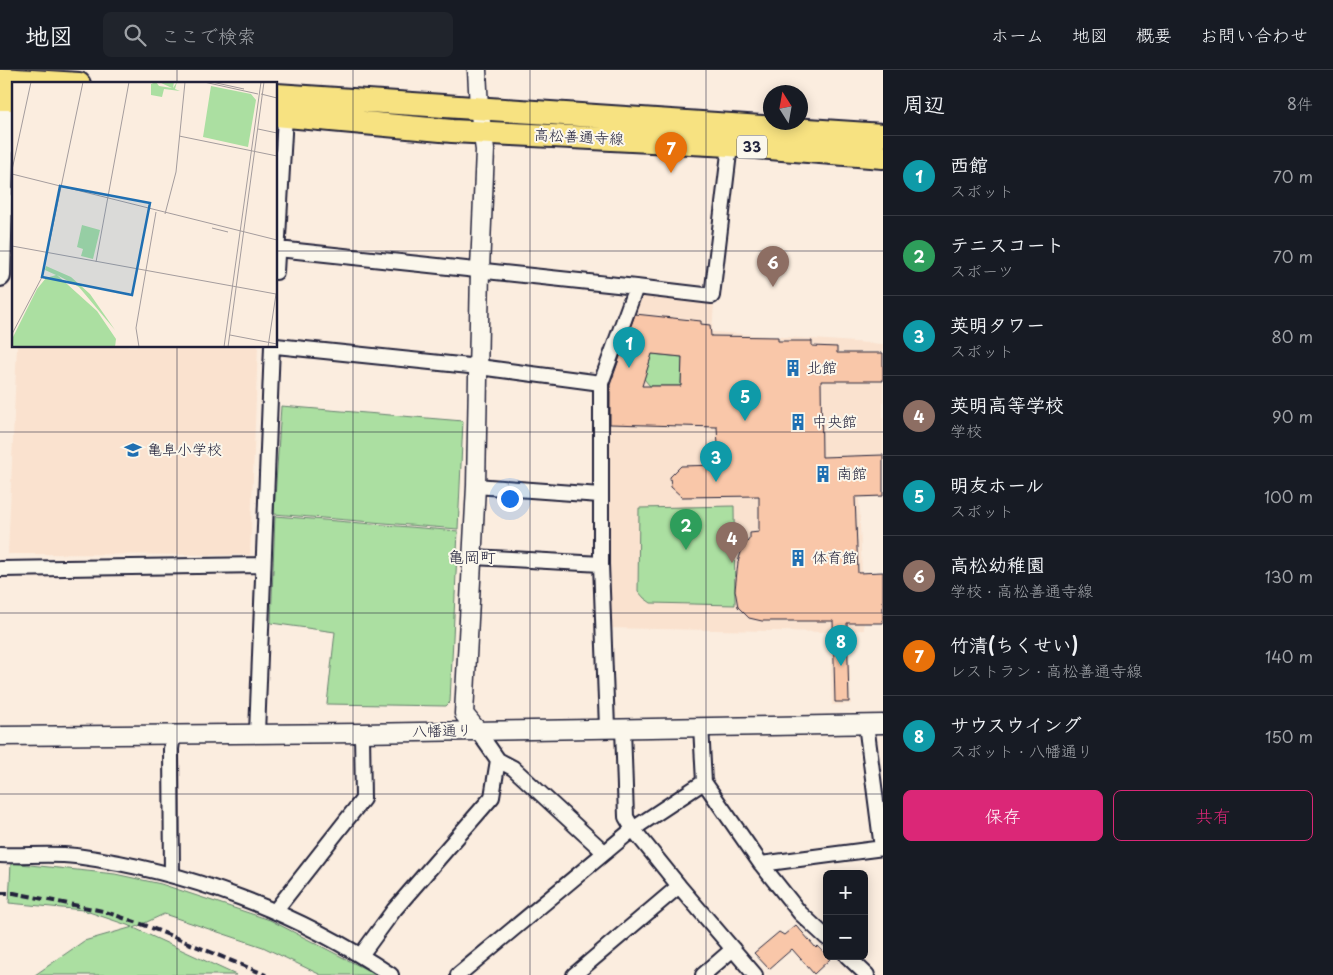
<!DOCTYPE html>
<html lang="ja">
<meta charset="utf-8">
<style>
body{margin:0;font-family:"Playpen Sans","Klee One",sans-serif;background:#20242c;color:#f1f3f6}
.controls{position:absolute;right:15px;bottom:15px;display:grid;overflow:hidden;border-radius:8px;box-shadow:0 2px 12px #0003}
.controls button{width:45px;height:45px;display:grid;place-items:center;padding:0;border:0;border-bottom:1px solid #363941;background:#171b24;color:#f1f3f6;font:25px sans-serif}
.compass{position:absolute;left:763px;top:15px;width:45px;height:45px;border-radius:50%;background:#171b24;box-shadow:0 2px 12px #0003;rotate:349deg}
.you{position:absolute;left:509px;top:428px;width:18px;height:18px;margin:-12px;border:4px solid #fff;border-radius:50%;background:#1a73e8;box-shadow:0 0 0 8px #1a73e833}
.badge{display:grid;place-items:center;width:32px;height:32px;border-radius:50%;background:#db2777;color:#fff;font-size:16px;font-weight:700}
.pin{position:absolute;translate:-50% -41px;filter:drop-shadow(0 1px 2px #0008)}
.pin::after{content:'';position:absolute;top:26px;width:18px;height:15px;background:inherit;clip-path:polygon(0 0,100% 0,50% 100%)}
.list{margin:0;padding:0;list-style:none}
h2{display:flex;justify-content:space-between;align-items:center;height:65px;margin:0;padding:0 20px;font-size:21px}
h2 small{font-size:16px;font-weight:400;color:#9ea1a6}
.list li{display:grid;grid-template-columns:32px 1fr auto;gap:15px;align-items:center;box-sizing:border-box;height:80px;padding:0 20px;border-top:1px solid #363941}
.list b{display:block;font-size:19px;white-space:nowrap}
.list p{margin:0;font-size:16px;white-space:nowrap;color:#9ea1a6}
.list em{font-size:16px;font-style:normal;color:#9ea1a6}
.actions{display:flex;gap:10px;padding:15px 20px}
.actions a{flex:1;padding:11px 0;border:1px solid #db2777;border-radius:8px;text-align:center;font-size:18px;color:#db2777}
.actions .main{background:#db2777;color:#fff}
.icon{flex:none;width:28px;height:28px;fill:none;stroke:currentColor;stroke-width:2;stroke-linecap:round;stroke-linejoin:round}
.map{position:relative;flex:none;width:883px;height:905px;overflow:hidden}
header{display:flex;align-items:center;gap:30px;box-sizing:border-box;height:70px;padding:0 25px;background:#171b24;border-bottom:1px solid #363941}
header strong{font-size:24px}
nav{display:flex;gap:28px;margin-inline-start:auto;font-size:18px}
.search{width:350px;height:45px;background:#20242c;display:flex;align-items:center;gap:12px;box-sizing:border-box;padding:0 18px;border-radius:8px;color:#9ea1a6;font-size:19px}
main{display:flex}
aside{flex:1;background:#171b24}
.map>svg:first-child{display:block}
.built{fill:#fae2cf}
.green{fill:#abdfa1;stroke:#66806e}
.building{fill:#f9c7a9;stroke:#22223b;fill-rule:evenodd}
.lines{fill:none;stroke-linecap:round;stroke-linejoin:round}
.minor-casing{stroke:#22223b;stroke-width:18}
.tertiary-casing{stroke:#22223b;stroke-width:21}
.secondary-casing{stroke:#22223b;stroke-width:24}
.primary-casing{stroke:#22223b;stroke-width:26}
.minor{stroke:#fbf7ec;stroke-width:14}
.tertiary{stroke:#fbf7ec;stroke-width:18}
.secondary{stroke:#fbf7ec;stroke-width:20}
.primary{stroke:#f7e281;stroke-width:22}
.rail{stroke:#22223b;stroke-width:4;stroke-dasharray:8 4;stroke-linecap:butt}
.grid{fill:none;stroke:#22223b;stroke-width:1;stroke-opacity:0.55}
.labels{text-anchor:middle;stroke-width:4;stroke-linejoin:round;paint-order:stroke}
.shield{fill:#fbf7ec;stroke:#636270;stroke-width:1}
.shield-label{font-size:14px;font-weight:bold;fill:#22223b}
.street-label{font-size:15px;fill:#22223b;stroke:#fbf7ec}
.poi-label{font-size:15px;fill:#22223b;stroke:#fbf7ec;text-anchor:start}
.neighbourhood-label{font-size:16px;fill:#22223b;stroke:#fbf7ec}
.inset-road{fill:none;stroke:#a49c9d;stroke-width:1}
.view{fill:#1f6fb2;fill-opacity:0.15;stroke:#1f6fb2;stroke-width:2.5}
.inset-edge{fill:none;stroke:#22223b;stroke-width:2.5}
</style>
<header>
<strong>地図</strong>
<div class="search"><svg class="icon" aria-label="search" viewBox="0 0 24 24"><circle cx="10" cy="10" r="6"/><path d="M15 15l6 6"/></svg>ここで検索</div>
<nav><a>ホーム</a><a>地図</a><a>概要</a><a>お問い合わせ</a></nav>
</header>
<main>
<div class="map">
<svg width="883" height="905" viewBox="0 0 883 905">
<rect width="100%" height="100%" fill="#fbeddf"/>
<filter id="ink" filterUnits="userSpaceOnUse"><feTurbulence type="fractalNoise" baseFrequency=".02" numOctaves="2"/><feDisplacementMap in="SourceGraphic" scale="10" xChannelSelector="R" yChannelSelector="G"/><feConvolveMatrix kernelMatrix="1 2 1 2 8 2 1 2 1" color-interpolation-filters="sRGB"/></filter>
<g filter="url(#ink)">
<!-- built -->
<path class="built" d="M644,226L714,233L712,262L883,274V427L859,428L864,560L849,561L851,634L832,635L830,562L603,558L601,323L632,234Z
M17,276H258L250,485L8,484Z"/>
<!-- green -->
<path class="green" d="M652,284L682,287L681,316H650L644,309Z
M281,336L463,351L458,459L274,444Z
M734,436L735,535L651,533L644,528L638,521L639,438Z
M275,446L458,461L450,632L446,636L327,634L335,562L271,553Z
M11,793L115,804L161,814L270,850L377,905H321L263,877L164,844L134,858L236,905H35L84,871L133,857L83,840L9,833Z"/>
<!-- building -->
<path class="building" d="M635,244L701,251V254L710,255L711,266L778,267V271H812V276L837,277V283H883V311H821L822,387L883,385V426L855,427L858,503L883,502V553H847L849,632H835L833,551H762L749,548L738,537L735,520L738,492L742,479L750,468V463L759,462V426L682,427L671,417L670,407L681,396L719,395L717,357L610,354V315ZM652,284L682,287L681,316H642Z
M796,855L816,878L818,876L830,889L814,904L792,879L769,899L754,883L779,862L784,865Z"/>
<g class="lines">
<!-- minor casing -->
<g class="minor-casing">
<path id="minor" d="M278,179L636,217
M276,202L285,46
M276,276L479,297L601,313
M476,416L600,425
M473,487L601,494
M0,499L263,495
M866,654L882,778
M701,656L704,712L761,794L800,843L827,868
M607,658L601,494V313L636,217L712,226L730,75
M623,658L626,747L633,759L679,816L755,905
M257,663L272,276
M498,690L513,698L604,782
M0,785C25,786 52,783 76,786C188,801 297,842 391,905
M761,794L883,778
M172,805L171,679L173,665
M275,841L363,729L362,663
M361,885L394,840L492,727L498,690L477,660
M847,886L867,905
M458,905L633,759L704,712
M574,905L679,816
M703,905L733,879"/>
</g>
<!-- tertiary casing -->
<g class="tertiary-casing">
<path id="tertiary" d="M477,660L464,644L476,416L480,199L485,80L479,38L477,0
M0,666L362,663L883,654"/>
</g>
<!-- secondary casing -->
<g class="secondary-casing">
<path id="secondary" d="M0,206L5,13"/>
</g>
<!-- primary casing -->
<g class="primary-casing">
<path id="primary" d="M0,9L79,14
M276,25L883,65
M0,29H14
M276,45L452,61L730,75L883,87"/>
</g>
<!-- minor -->
<use href="#minor" class="minor"/>
<!-- tertiary -->
<use href="#tertiary" class="tertiary"/>
<!-- secondary -->
<use href="#secondary" class="secondary"/>
<!-- primary -->
<use href="#primary" class="primary"/>
<!-- rail -->
<path class="rail" d="M0,823H14L103,841L147,856L266,905"/>
</g>
</g>
<!-- grid -->
<path class="grid" d="M177,0V14M353,0V905M530,0V905M706,0V905M0,181H14M276,181H883M177,276V905M0,362H883M0,543H883M0,724H883"/>
<!-- icons -->
<defs>
<g id="building-bare" transform="scale(1.35)"><path d="M-4-6H4V6H1V3H-1V6H-4ZM-2.5-4.3h1.7v1.8h-1.7ZM.8-4.3h1.7v1.8H.8ZM-2.5-1h1.7V.8h-1.7ZM.8-1h1.7V.8H.8Z" fill="#1f6fb2" stroke="#fbf7ec" stroke-width="2.5" paint-order="stroke"/></g>
<g id="school-bare" transform="scale(1.35)"><path d="M0-5L7-2L0 1L-7-2ZM-4 1L0 2.5L4 1V4Q0 6-4 4Z" fill="#1f6fb2" stroke="#fbf7ec" stroke-width="2.5" paint-order="stroke"/></g>
</defs>
<g fill-rule="evenodd">
<use href="#building-bare" x="793" y="298"/>
<use href="#building-bare" x="798" y="352"/>
<use href="#school-bare" x="133" y="380"/>
<use href="#building-bare" x="823" y="404"/>
<use href="#building-bare" x="798" y="488"/>
</g>
<g class="labels">
<!-- shield labels -->
<rect class="shield" x="737" y="65.5" width="30" height="23" rx="4"/>
<g class="shield-label">
<text x="752" y="82">33</text>
</g>
<!-- street labels -->
<g class="street-label">
<text transform="translate(579 67) rotate(3)" y="5">高松善通寺線</text>
<text transform="translate(442 661) rotate(-1)" y="5">八幡通り</text>
</g>
<!-- poi labels -->
<g class="poi-label">
<text x="807" y="303">北館</text>
<text x="812" y="357">中央館</text>
<text x="147" y="385">亀阜小学校</text>
<text x="837" y="409">南館</text>
<text x="812" y="493">体育館</text>
</g>
<!-- neighbourhood labels -->
<g class="neighbourhood-label">
<text x="472" y="493">亀岡町</text>
</g>
</g>
<!-- overview -->
<g transform="translate(12 12)">
<rect width="265" height="265" fill="#fbeddf"/>
<path d="M144,0L147,4L160,6L147,0H162L161,6L165,0L163,7L168,9L152,7L150,15L139,13V2ZM199,4L239,12L244,18L236,65L191,55ZM70,143L88,148L81,177L69,174L71,167L65,165ZM34,184L59,195L78,212L103,248L67,205L45,193L85,229L104,257L103,265H0V257L25,207L34,196L44,193L33,188Z" fill="#abdfa1"/>
<path class="inset-road" d="M192,0L246,12M200,0L232,7M249,12L265,16M246,47L265,51M167,54L265,74M0,88L19,0M0,92L265,158M49,105L71,0M153,132L164,90L173,0M200,146L216,150M0,164L264,212L256,265M84,180L117,0M0,252L30,195L49,105M218,253L265,262M127,265L124,246L144,130M212,265L249,0M216,265L252,0"/>
<path class="view" d="M48,104L138,121L120,213L30,195Z"/>
<rect width="265" height="265" class="inset-edge"/>
</g>
</svg>
<div class="controls">
<button>+</button>
<button>−</button>
</div>
<svg class="compass" viewBox="-18 -18 36 36"><path d="M0-13l5 13h-10z" fill="#e53935"/><path d="M0 13l5-13h-10z" fill="#9ea1a6"/></svg>
<div class="you"></div>
<div class="pin badge" style="left:629px;top:298px;background:#0f9aa8">1</div>
<div class="pin badge" style="left:686px;top:480px;background:#2e9e5b">2</div>
<div class="pin badge" style="left:716px;top:412px;background:#0f9aa8">3</div>
<div class="pin badge" style="left:732px;top:493px;background:#8d6e63">4</div>
<div class="pin badge" style="left:745px;top:351px;background:#0f9aa8">5</div>
<div class="pin badge" style="left:773px;top:217px;background:#8d6e63">6</div>
<div class="pin badge" style="left:671px;top:103px;background:#e8710a">7</div>
<div class="pin badge" style="left:841px;top:596px;background:#0f9aa8">8</div>
</div>
<aside>
<h2>周辺<small>8件</small></h2>
<ul class="list">
<li><span class="badge" style="background:#0f9aa8">1</span><div><b>西館</b><p>スポット</p></div><em>70 m</em></li>
<li><span class="badge" style="background:#2e9e5b">2</span><div><b>テニスコート</b><p>スポーツ</p></div><em>70 m</em></li>
<li><span class="badge" style="background:#0f9aa8">3</span><div><b>英明タワー</b><p>スポット</p></div><em>80 m</em></li>
<li><span class="badge" style="background:#8d6e63">4</span><div><b>英明高等学校</b><p>学校</p></div><em>90 m</em></li>
<li><span class="badge" style="background:#0f9aa8">5</span><div><b>明友ホール</b><p>スポット</p></div><em>100 m</em></li>
<li><span class="badge" style="background:#8d6e63">6</span><div><b>高松幼稚園</b><p>学校 · 高松善通寺線</p></div><em>130 m</em></li>
<li><span class="badge" style="background:#e8710a">7</span><div><b>竹清(ちくせい)</b><p>レストラン · 高松善通寺線</p></div><em>140 m</em></li>
<li><span class="badge" style="background:#0f9aa8">8</span><div><b>サウスウイング</b><p>スポット · 八幡通り</p></div><em>150 m</em></li>
</ul>
<div class="actions"><a class="main">保存</a><a>共有</a></div>
</aside>
</main>
